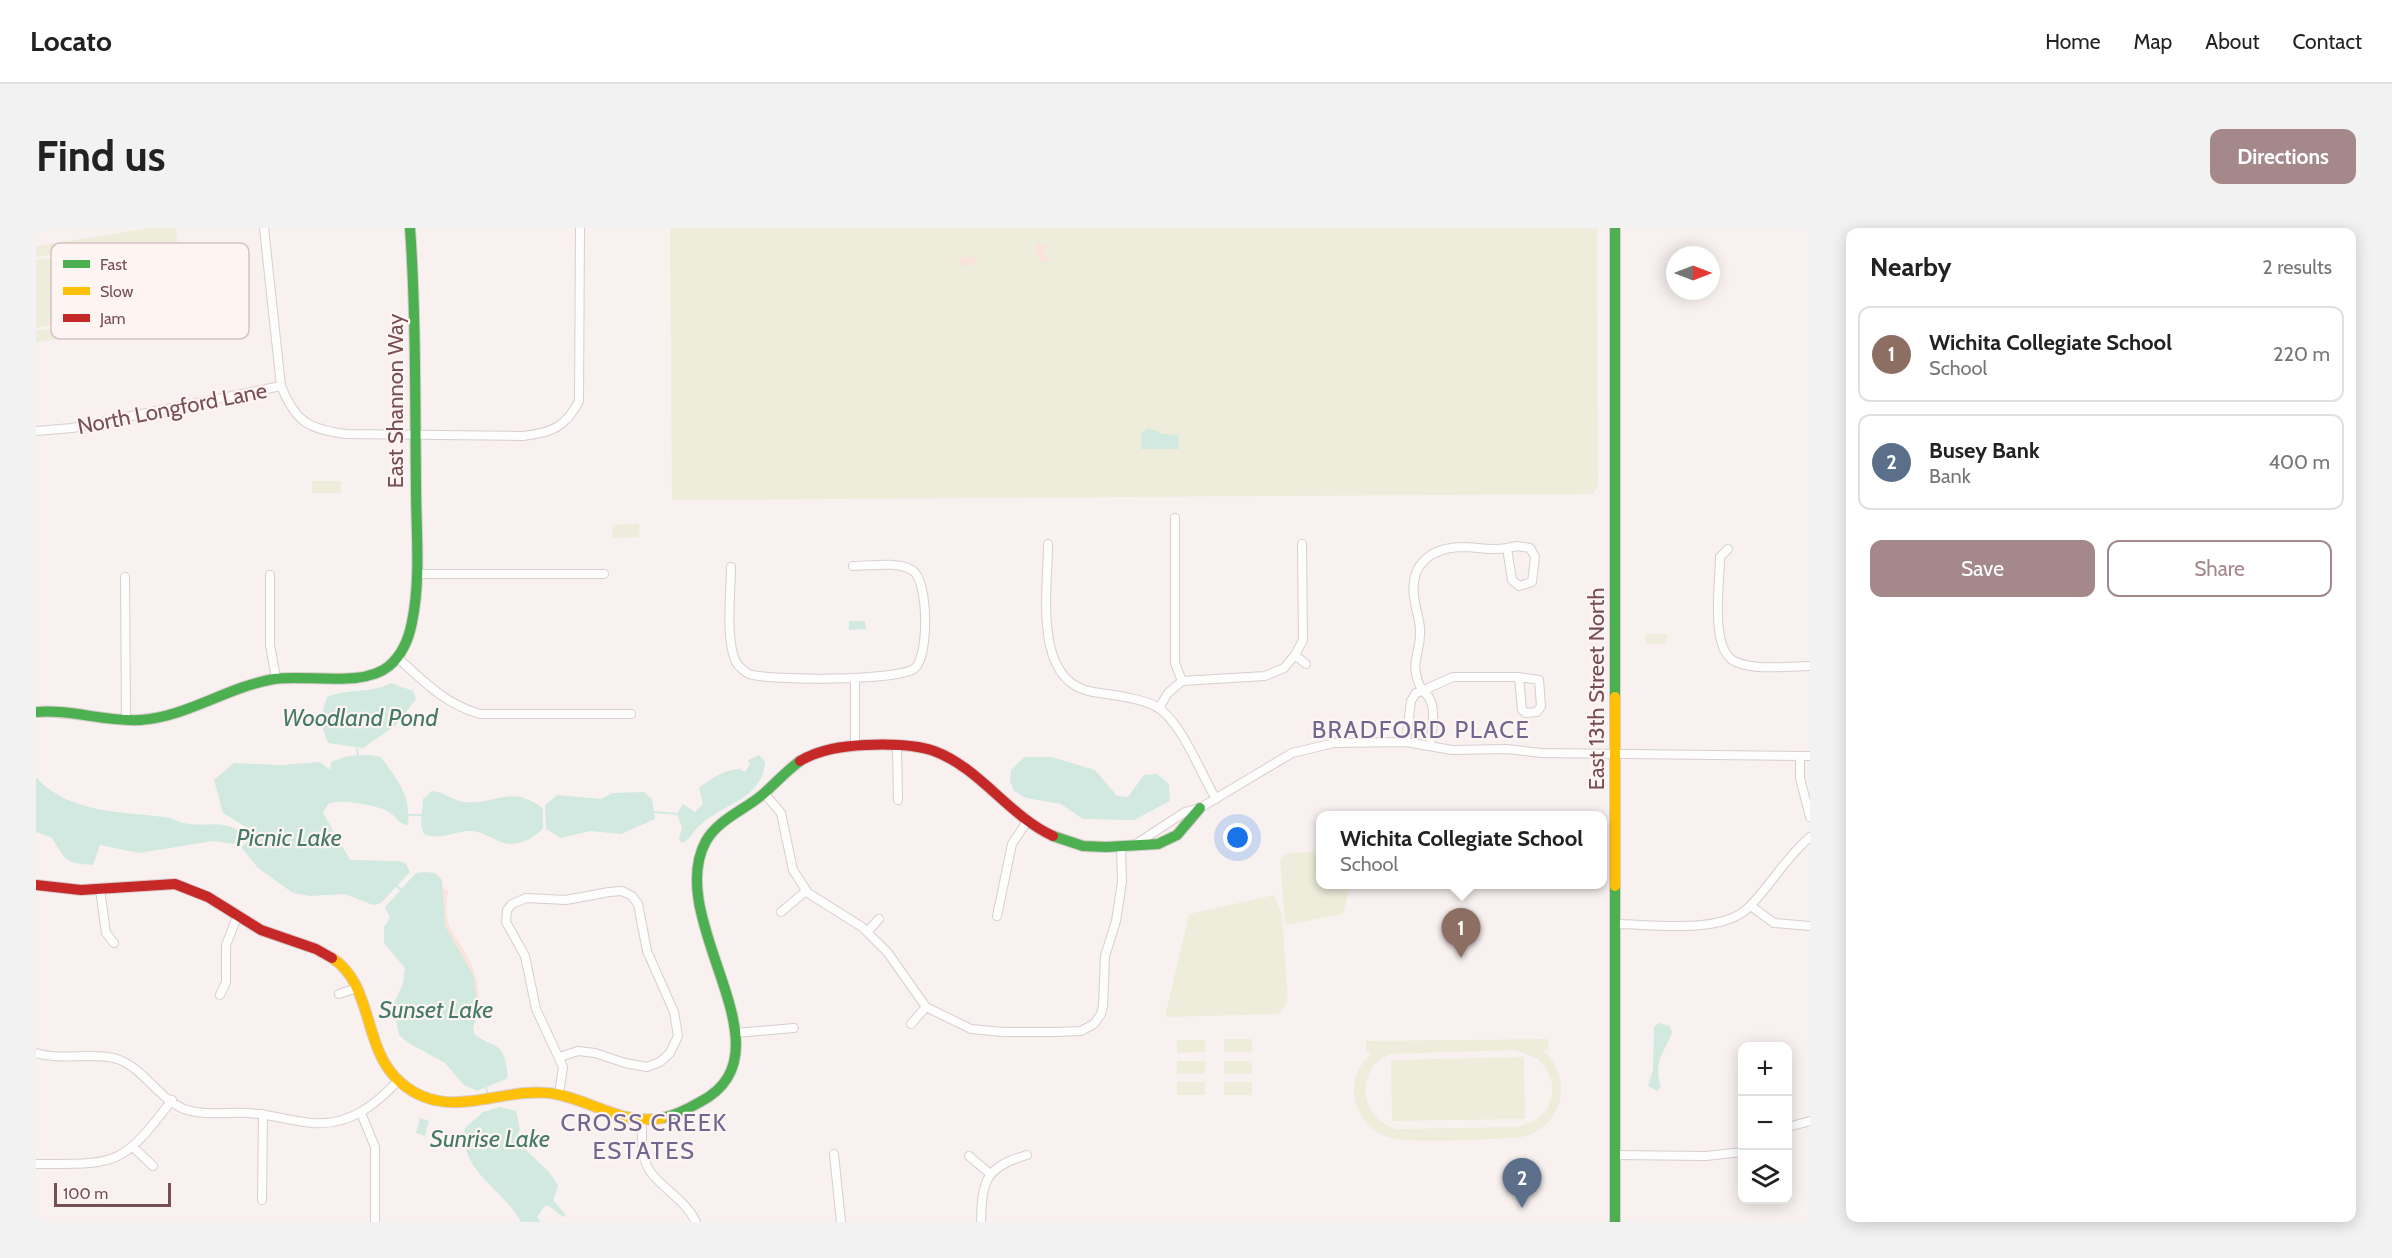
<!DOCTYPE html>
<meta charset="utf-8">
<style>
body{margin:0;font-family:Cabin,sans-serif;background:#f2f2f2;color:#222}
.controls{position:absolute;right:18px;bottom:18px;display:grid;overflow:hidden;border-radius:12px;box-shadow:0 3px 15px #0003}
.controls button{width:54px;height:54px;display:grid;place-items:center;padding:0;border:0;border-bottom:2px solid #e0e0e0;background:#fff;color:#222;font:30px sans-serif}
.compass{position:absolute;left:1630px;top:18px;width:54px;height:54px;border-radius:50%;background:#fff;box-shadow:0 3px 15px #0003;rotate:90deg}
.scale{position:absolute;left:18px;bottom:15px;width:117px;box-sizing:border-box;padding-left:6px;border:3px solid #764f53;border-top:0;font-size:16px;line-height:21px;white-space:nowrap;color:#764f53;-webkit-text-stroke:4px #fef4f2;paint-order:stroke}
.you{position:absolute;left:1202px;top:610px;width:21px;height:21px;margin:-15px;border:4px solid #fff;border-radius:50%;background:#1a73e8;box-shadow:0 0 0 9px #1a73e833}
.badge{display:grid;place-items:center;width:39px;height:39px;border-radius:50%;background:#a4888a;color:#fff;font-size:20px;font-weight:700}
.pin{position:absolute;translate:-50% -50px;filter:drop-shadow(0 2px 3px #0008)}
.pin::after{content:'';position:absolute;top:32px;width:21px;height:18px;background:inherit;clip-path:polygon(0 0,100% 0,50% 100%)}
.popup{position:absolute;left:1280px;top:583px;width:291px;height:78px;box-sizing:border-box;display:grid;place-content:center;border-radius:12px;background:#fff;filter:drop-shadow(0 2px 4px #0005);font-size:20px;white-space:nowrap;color:#767676}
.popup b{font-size:22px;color:#222}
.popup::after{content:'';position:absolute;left:50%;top:100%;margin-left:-12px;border:12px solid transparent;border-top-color:#fff}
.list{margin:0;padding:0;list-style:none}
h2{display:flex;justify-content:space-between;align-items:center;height:78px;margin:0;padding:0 24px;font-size:26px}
h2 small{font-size:20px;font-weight:400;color:#767676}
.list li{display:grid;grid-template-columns:39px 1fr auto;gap:18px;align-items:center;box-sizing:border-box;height:96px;margin:0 12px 12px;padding:0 12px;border:2px solid #e0e0e0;border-radius:12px}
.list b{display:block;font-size:22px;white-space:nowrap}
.list p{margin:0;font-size:20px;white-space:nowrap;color:#767676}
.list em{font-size:20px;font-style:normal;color:#767676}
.actions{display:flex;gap:12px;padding:18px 24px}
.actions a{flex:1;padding:14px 0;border:2px solid #a4888a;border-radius:12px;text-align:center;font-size:21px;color:#a4888a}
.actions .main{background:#a4888a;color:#fff}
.icon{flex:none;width:33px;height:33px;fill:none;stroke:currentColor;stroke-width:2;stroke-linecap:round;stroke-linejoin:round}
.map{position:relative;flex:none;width:1774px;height:994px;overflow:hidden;border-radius:12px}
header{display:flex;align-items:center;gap:36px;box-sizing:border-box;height:84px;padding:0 30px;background:#fff;border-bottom:2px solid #e0e0e0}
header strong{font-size:28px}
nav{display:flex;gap:33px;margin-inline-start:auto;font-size:21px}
.intro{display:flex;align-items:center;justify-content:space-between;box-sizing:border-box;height:144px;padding:0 36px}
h1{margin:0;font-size:42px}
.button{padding:15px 27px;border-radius:12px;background:#a4888a;color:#fff;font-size:21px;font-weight:700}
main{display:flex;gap:36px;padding:0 36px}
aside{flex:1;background:#fff;border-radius:12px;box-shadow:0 3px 15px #0003}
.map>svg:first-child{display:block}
.green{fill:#eeeddb;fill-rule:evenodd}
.sand{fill:#f9e3db}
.water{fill:#d1e9e0}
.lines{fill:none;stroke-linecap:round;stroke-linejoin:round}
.stream{stroke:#d1e9e0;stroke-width:2}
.street-casing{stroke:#d9cece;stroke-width:10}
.fast-casing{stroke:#d8cccc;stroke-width:12}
.slow-casing{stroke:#d8cccc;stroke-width:12}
.jam-casing{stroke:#d8cccc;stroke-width:12}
.street{stroke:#fefdfd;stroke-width:8}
.fast{stroke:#4caf50;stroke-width:10}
.slow{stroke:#ffc107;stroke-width:10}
.jam{stroke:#c62828;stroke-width:10}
.labels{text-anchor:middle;stroke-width:4.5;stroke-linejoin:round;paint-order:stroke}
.street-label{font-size:22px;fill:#764f53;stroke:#fef4f2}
.water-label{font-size:24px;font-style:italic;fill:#437a6a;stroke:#fef4f2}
.neighbourhood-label{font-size:24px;letter-spacing:1.5px;fill:#706791;stroke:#fef4f2}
.key{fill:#fef4f2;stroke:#d5c2c2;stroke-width:1.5}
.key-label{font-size:16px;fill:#764f53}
</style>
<header>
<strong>Locato</strong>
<nav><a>Home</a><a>Map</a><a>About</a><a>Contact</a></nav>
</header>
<div class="intro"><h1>Find us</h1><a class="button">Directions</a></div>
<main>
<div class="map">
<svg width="1774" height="994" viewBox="0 0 1774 994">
<rect width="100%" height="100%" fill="#f8f1f0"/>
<!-- green -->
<path class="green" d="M115,0H139L142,17L133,19C151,43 149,80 118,93C91,105 31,109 0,114V103L113,84C125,77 134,66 135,51C136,0 34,24 0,29V18Z
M634,0H1561L1562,258L1557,266L636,272Z
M98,16L109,83L0,100V32Z
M276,253H305V265H276Z
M603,296L604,309L577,310L576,297Z
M1610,406H1631V416H1610Z
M1284,624V656L1314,657L1307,686L1249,697L1244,631L1250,625Z
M1238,667L1246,687L1252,774L1242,786L1129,789L1153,686Z
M1188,811H1216V824H1188Z
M1512,811L1513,821L1507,822C1541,852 1525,903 1481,910C1451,910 1364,919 1342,905C1329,897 1322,885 1319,871C1315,853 1323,837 1335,825L1330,824V813ZM1479,822L1502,831L1511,842L1516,855V868L1511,881L1497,894L1481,899L1361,901C1323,890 1318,843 1353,826Z
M1141,812H1169V824L1141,825Z
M1488,829L1489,891L1356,893L1355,832Z
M1141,833H1169V846H1141Z
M1188,833H1216V846H1188Z
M1141,854H1169V867H1141Z
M1188,854H1216V867H1188Z"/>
<!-- sand -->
<path class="sand" d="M1002,14L1010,17L1007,24L1013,34H1006L999,25V17Z
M937,29L941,34L930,39L921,35L925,30Z
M406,658L412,663C405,707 424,706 437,741C443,756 443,772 444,788L441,790L442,785L409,698Z"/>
<!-- water -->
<path class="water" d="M1113,200L1127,206L1142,207L1143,221H1105L1106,204Z
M813,393H829L830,401L813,402Z
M355,455L377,463L380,471L360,497L327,520L292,515L284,492L291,469C312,460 335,466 355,455Z
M334,527L345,529C362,553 375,567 372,597C363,597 360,588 353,584C341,577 303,570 292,576L287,585L314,632L363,633L370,636L374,644L345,675L337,677L309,666L274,668L257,665L222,640L205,619L210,615V599L187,585L178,552L198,535L244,537L284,534L294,542L295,534L312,528Z
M723,527L729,534C727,572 684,576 662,599C656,605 654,612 646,615L643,611L646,599L641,586L647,576L659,584L667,576L663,560C676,550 687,542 704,541L709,544L714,536L712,532Z
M988,529H1016L1059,542L1081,568L1092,569L1108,547L1121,546L1133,556L1134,573L1098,592L1047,591L1025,576L990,570L978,563L974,553L975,542Z
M0,549C34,587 88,583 134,590C138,591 142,594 147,595C171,600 179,591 205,603V613L200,616L177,613L103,625L64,617L57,637C29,635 30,633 16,610L0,604Z
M396,563C408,564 416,572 428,574C459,578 472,555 507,580V600C498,611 478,620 465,614C454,610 446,603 434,603C418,603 404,613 388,606L385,597L387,571Z
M608,564L616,571L619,591L585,606L554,603L525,610L510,601L509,577L521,567L565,571L576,565Z
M390,644L399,645L406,652L409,698L438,749L442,785L437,800L438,806C463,824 467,811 472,848L470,851L441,863L428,857L409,835L371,814L363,807L357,777L367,756L369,740L348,715V699L354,690L349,679L380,645Z
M1623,795L1634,798L1636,805C1627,827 1617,834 1625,859L1621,863L1612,858L1617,842L1618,799Z
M464,879L480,883L484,902L480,911L485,916L481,921L488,920L514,945L522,958L517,972L530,987L527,989L513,978H509L501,989L505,994H485C469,962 422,943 429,900L447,884Z
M384,890L393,893L389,908L380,905Z"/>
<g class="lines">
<!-- stream -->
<path class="stream" d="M321,521L322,528
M619,584L641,586
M373,587H386
M205,603L210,599
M361,658L365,662
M450,860L452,867"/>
<!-- street casing -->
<g class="street-casing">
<path id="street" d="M228,0L245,158C260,194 272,201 310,206L487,208C515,205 530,199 543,173L544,0
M0,203L36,200L245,158
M1139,290V435L1146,453
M1012,316C1012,362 996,454 1057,464C1076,467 1109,470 1124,481C1147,498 1165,546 1180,571
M1481,318L1494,320L1499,329L1496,354L1483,358L1476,352L1471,320Z
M1471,320C1455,323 1440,319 1425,319C1395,320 1374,336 1378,368C1379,379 1383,389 1384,400C1386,428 1371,431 1386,463L1417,449H1483
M1692,321L1684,329C1684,354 1673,423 1700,434C1721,443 1752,438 1774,438
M695,339C695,364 689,411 700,434C702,438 709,444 713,446C733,453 865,453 879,440C893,428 893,352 876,342C860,333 834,338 817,338
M380,346H568
M234,347V417L240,450
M89,349L90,492
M1259,427L1270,436
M361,429C387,453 409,476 444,486H595
M1483,449L1503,452L1505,478L1501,484L1490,485L1486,482Z
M819,450V519
M1123,480L1132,465L1146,453L1229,448L1248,440L1259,427L1267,412L1266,316
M1370,514L1375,473L1380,465L1386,463C1403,472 1396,501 1394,518
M861,519L862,572
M1764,528V550L1774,589
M728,565L745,585L757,642L772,665L826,699L852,725L890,779L935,801L967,804H1021L1045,803L1058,796L1065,786L1067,778L1069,728L1080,693L1086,654L1085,620
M1100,616L1149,584L1164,580L1256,525L1298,515L1370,514L1416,522L1471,521L1505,525L1774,528
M64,661L70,705L78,715
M1715,678L1738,695L1774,698
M745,684L770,663
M961,688L976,616L992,592
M1579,696C1617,696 1686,707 1713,679C1735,657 1750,629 1774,609
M831,704L843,691
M303,766L321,760
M184,767L190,754V717L201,689
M875,796L890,779
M700,805L758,800
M0,825C25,833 53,824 78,830C107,838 121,870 148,881C168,888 192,884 212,885C234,886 255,893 276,895C314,898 339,877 363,852
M523,866L527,839L500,781L489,728L470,694L471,682L476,676L490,670L530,672L573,664L586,663L596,668L602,676L611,723L638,784L642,808L634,825L624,834L611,839L589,835L559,825L542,823L524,829
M325,885L339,919V994
M606,892C606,910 604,931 616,946C630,963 650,973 660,994
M1752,899L1774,893
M97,919L117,938
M798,926L805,994
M1579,927L1670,928L1706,924
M933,928L953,945
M0,936C82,936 85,939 136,872
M226,972L227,886
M945,994C946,953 949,939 991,927"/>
</g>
<!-- fast casing -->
<g class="fast-casing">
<path id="fast" d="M1579,0V469
M0,484C35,481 69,494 104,492C151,489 191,459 238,451C270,446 327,460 353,438C366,427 373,410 376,394C385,351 380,303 380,258C379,172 380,86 374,0
M1017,608L1047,618L1070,619L1122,616L1141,607L1164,580
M1579,658V994
M626,890C641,887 652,881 664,874C761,824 626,693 670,613C682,592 708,582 726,567C739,556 750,543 764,533"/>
</g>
<!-- slow casing -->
<g class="slow-casing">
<path id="slow" d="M1579,469V658
M296,730C336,755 327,815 359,849C408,900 464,856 520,866C556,873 589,898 626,890"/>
</g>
<!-- jam casing -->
<g class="jam-casing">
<path id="jam" d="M764,533C784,521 807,518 830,517C852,516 877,516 898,523C944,540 973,588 1017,608
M0,657L45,662L139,656L172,669L225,702L280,721L296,730"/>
</g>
<!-- street -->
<use href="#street" class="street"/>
<!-- fast -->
<use href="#fast" class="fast"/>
<!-- slow -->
<use href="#slow" class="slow"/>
<!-- jam -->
<use href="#jam" class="jam"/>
</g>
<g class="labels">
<!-- street labels -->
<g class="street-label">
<text transform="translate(359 173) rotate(-90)" y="8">East Shannon Way</text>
<text transform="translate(136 180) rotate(-11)" y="8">North Longford Lane</text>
<text transform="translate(1560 461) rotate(-90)" y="8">East 13th Street North</text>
</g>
<!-- water labels -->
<g class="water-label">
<text x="324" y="498">Woodland Pond</text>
<text x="253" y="618">Picnic Lake</text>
<text x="400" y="790">Sunset Lake</text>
<text x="454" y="919">Sunrise Lake</text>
</g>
<!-- neighbourhood labels -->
<g class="neighbourhood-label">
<text x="1385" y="510">BRADFORD PLACE</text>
<text x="608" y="903">CROSS CREEK<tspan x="608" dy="28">ESTATES</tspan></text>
</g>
</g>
<!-- legend -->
<rect x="15" y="15" width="198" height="96" rx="9" class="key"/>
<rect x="27" y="32" width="27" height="8" fill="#4caf50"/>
<rect x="27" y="59" width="27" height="8" fill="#ffc107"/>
<rect x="27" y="86" width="27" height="8" fill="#c62828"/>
<g class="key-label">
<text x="64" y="42">Fast</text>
<text x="64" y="69">Slow</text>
<text x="64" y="96">Jam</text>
</g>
</svg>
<div class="controls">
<button>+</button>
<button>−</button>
<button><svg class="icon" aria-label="layers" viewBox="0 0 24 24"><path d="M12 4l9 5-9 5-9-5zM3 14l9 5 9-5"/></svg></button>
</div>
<svg class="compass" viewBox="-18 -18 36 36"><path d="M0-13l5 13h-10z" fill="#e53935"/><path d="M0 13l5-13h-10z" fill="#767676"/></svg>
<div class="scale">100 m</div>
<div class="you"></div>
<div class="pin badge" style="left:1425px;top:730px;background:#8d6e63">1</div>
<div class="popup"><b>Wichita Collegiate School</b>School</div>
<div class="pin badge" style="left:1486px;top:980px;background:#5c6f8a">2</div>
</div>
<aside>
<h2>Nearby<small>2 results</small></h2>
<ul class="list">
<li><span class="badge" style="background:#8d6e63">1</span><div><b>Wichita Collegiate School</b><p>School</p></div><em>220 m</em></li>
<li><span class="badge" style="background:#5c6f8a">2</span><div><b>Busey Bank</b><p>Bank</p></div><em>400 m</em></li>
</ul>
<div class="actions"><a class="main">Save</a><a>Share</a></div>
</aside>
</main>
